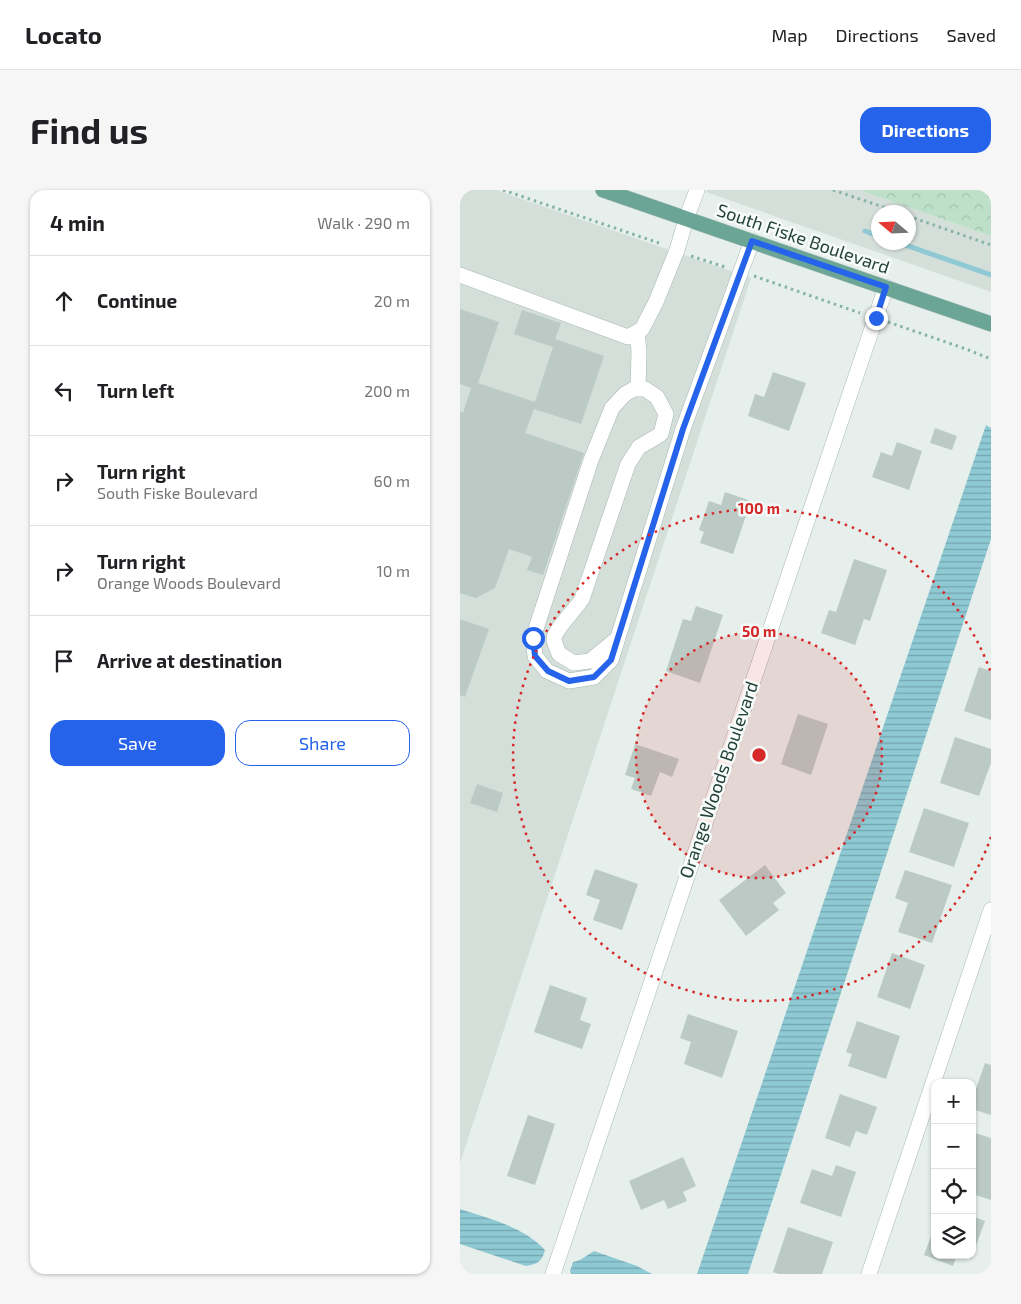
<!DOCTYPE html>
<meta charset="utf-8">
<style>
body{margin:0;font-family:"Exo 2",sans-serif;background:#f6f6f6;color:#202124}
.controls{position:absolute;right:15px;bottom:15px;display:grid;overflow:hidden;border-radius:10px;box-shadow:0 1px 4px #0004}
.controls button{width:45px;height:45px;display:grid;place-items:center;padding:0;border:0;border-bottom:1px solid #e0e0e0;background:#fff;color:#202124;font:25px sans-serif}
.compass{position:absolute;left:411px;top:15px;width:45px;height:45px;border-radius:50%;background:#fff;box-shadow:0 1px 4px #0004;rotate:289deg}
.stop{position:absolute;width:15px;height:15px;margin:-11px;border:4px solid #2563eb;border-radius:50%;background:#fff}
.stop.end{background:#2563eb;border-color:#fff;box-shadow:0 1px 5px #0008}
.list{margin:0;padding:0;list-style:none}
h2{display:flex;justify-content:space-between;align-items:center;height:65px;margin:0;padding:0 20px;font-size:21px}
h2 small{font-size:16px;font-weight:400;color:#757577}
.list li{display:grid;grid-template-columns:32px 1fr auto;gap:15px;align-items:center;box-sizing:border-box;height:90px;padding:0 20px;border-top:1px solid #e0e0e0}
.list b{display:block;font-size:19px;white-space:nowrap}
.list p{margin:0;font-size:16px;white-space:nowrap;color:#757577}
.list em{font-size:16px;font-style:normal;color:#757577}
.actions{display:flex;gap:10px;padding:15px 20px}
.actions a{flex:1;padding:11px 0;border:1px solid #2563eb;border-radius:15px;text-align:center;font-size:18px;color:#2563eb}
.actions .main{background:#2563eb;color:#fff}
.icon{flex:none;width:28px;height:28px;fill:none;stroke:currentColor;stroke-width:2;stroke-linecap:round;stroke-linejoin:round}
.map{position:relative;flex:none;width:531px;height:1084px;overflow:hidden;border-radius:15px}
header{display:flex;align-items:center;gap:30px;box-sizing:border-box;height:70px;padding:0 25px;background:#fff;border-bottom:1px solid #e0e0e0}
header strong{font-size:24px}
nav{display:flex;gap:28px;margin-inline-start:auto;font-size:18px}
.intro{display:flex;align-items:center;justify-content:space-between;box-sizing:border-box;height:120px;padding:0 30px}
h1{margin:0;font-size:35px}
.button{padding:12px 22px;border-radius:15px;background:#2563eb;color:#fff;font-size:18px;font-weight:700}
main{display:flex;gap:30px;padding:0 30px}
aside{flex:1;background:#fff;border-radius:15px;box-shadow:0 1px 4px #0004}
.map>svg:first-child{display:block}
.built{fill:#d4dfda;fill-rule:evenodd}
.forest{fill:url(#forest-crowns)}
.water{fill:url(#water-rules)}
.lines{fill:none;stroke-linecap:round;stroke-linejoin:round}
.stream{stroke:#8ec9d4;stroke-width:5}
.building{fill:#bbcac4}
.minor-casing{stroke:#a8b8b2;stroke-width:16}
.major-casing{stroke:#c2cac8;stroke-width:16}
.path{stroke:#86b3a5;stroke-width:3;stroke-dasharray:2.5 4;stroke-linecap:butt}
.minor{stroke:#fff;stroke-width:15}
.major{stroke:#6aa596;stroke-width:15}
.route{stroke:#2563eb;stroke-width:6}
.ring{fill:none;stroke:#d62828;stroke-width:2.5;stroke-dasharray:2.5 5}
.labels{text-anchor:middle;stroke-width:5;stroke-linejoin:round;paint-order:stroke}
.street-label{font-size:18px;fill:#24423a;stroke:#f7fbf9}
.centre{fill:#d62828;stroke:#f7fbf9;stroke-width:2.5}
.ring-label{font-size:15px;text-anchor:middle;font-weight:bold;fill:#d62828;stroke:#f7fbf9;stroke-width:5;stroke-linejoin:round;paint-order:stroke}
</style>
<header>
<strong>Locato</strong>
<nav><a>Map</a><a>Directions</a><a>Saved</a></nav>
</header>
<div class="intro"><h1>Find us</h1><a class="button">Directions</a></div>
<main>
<aside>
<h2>4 min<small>Walk · 290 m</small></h2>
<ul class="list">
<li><svg class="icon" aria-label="ahead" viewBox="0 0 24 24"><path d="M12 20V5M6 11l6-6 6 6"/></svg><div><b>Continue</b></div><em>20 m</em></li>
<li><svg class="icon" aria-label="left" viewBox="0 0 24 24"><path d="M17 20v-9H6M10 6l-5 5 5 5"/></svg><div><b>Turn left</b></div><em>200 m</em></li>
<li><svg class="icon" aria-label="right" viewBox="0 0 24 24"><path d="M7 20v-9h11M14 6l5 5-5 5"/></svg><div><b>Turn right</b><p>South Fiske Boulevard</p></div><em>60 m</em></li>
<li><svg class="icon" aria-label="right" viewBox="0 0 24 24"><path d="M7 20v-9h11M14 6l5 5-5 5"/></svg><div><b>Turn right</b><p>Orange Woods Boulevard</p></div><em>10 m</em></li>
<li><svg class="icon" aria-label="arrive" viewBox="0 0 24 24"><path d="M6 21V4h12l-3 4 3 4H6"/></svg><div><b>Arrive at destination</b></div></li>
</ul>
<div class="actions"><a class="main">Save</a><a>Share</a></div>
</aside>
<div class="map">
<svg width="531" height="1084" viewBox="0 0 531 1084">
<defs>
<pattern id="forest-crowns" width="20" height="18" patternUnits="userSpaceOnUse" patternTransform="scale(1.25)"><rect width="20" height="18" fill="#bfe0c8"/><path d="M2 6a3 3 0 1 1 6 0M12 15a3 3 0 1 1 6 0" fill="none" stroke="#a4c1ad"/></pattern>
<pattern id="water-rules" width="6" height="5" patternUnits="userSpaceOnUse" patternTransform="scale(1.25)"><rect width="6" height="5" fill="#8ec9d4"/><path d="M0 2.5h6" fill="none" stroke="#74a5ad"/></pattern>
</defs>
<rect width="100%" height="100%" fill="#e6efeb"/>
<!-- built -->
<path class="built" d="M0,0H36L291,88L0,973Z
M247,0H399L531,46V102L246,2ZM418,22H448V52H418Z"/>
<!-- forest -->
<path class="forest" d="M399,0H531V46Z"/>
<!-- water -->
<path class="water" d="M526,235L531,238V349L288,1084H237Z
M0,1019C29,1029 63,1036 85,1060C82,1072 77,1074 66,1076L0,1054Z
M134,1061L177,1076L192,1084H111L110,1081L113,1072L120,1070Z"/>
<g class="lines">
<!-- stream -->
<path class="stream" d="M405,41L418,46
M437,52L531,85"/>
</g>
<!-- building -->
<path class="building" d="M0,119L39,132L18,193L75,212L93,157L54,144L62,120L101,133L95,149L144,166L121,234L74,219L65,243L124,263L83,385L67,380L72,367L49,359L35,398L16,408L0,403V221L3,223L11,198L0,194Z
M313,182L346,193L329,241L288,226L295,204L304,207Z
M475,238L497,246L492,260L470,253Z
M437,252L462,261L449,300L412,287L421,262L432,266Z
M265,302L291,311L273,364L240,353L244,342L239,340L249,311L261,315Z
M394,369L427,380L410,431L404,429L395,455L361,443L369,420L376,422Z
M236,416L263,425L240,493L206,481L223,429L231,431Z
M0,429L29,439L5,507L0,505Z
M519,477L531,481V530L504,521Z
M338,524L368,534L351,585L321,574Z
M495,547L531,559V573L519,606L480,593Z
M175,554L219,569L212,587L200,582L191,606L171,599L175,588L165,585Z
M17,594L43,603L37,622L10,613Z
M464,618L509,633L494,677L449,662Z
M305,675L326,703L313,713L319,720L286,746L259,710Z
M135,679L178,694L162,740L133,730L140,710L126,705Z
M445,680L492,695L472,753L438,742L448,713L435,708Z
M432,763L465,775L450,819L417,807Z
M90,795L127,808L120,830L131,834L122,859L74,842Z
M228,824L278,841L262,888L224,874L231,852L220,848Z
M397,831L440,846L426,889L388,876L392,864L386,862Z
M525,873L531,875V925L512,919V910Z
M380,904L417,917L407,945L396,941L390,957L365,948Z
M68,925L95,934L75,995L47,986Z
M512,942L531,948V1010L512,1004Z
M223,967L236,996L223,1002L227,1011L208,1019L204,1010L181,1020L169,991Z
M376,975L396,982L381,1027L340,1013L352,979L372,986Z
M512,1026L525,1031L511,1069L502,1065H512Z
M475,1036V1065H497L493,1076L464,1065Z
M328,1037L373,1052L362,1084H319L313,1082Z"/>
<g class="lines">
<!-- minor casing -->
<g class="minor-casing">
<path id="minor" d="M0,85L168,147L182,139L196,112L217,60L226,29L237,0
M177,142L179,161L178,199
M158,448L130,471L114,473L99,464C98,460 94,453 94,449C94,440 116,419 122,409L168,274L179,257L201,244L206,224L197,207L185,199H174L165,204L152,218L131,270L73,448L75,466L87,481L109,491L134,487L151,470L223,239L292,51
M93,1084L426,97
M409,1084L531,720"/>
</g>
<!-- major casing -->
<g class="major-casing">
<path id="major" d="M143,0L531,134"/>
</g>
<!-- path -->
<path class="path" d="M43,0L199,53
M373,0L438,22
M448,26L531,55
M231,66L268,78
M294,86L400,123
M428,132L506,159L531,169"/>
<!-- minor -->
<use href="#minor" class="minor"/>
<!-- major -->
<use href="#major" class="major"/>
</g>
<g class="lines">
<!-- route -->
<path class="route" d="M73,448L75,466L88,481L109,491L134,487L151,470L223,239L292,51L426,97L416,128"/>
</g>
<!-- distance rings -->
<circle cx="299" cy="565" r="123" fill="#d62828" fill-opacity=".12"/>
<g class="ring">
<circle cx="299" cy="565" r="123"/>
<path d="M531 647A246 246 0 1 1 531 483"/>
</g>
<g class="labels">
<!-- street labels -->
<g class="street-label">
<text transform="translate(343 49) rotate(19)" y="6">South Fiske Boulevard</text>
<text transform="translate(259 590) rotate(-71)" y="6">Orange Woods Boulevard</text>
</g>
</g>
<circle cx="299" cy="565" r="8" class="centre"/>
<g class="ring-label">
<text x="299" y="324">100 m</text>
<text x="299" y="447">50 m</text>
</g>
</svg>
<div class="controls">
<button>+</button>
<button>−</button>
<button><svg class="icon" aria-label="locate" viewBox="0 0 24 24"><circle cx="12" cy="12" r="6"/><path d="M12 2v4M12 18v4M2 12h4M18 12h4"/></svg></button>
<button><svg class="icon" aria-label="layers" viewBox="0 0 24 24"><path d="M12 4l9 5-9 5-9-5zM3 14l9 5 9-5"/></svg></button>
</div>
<svg class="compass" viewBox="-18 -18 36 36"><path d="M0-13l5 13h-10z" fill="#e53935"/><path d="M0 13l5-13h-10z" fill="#757577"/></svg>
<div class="stop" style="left:73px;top:448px"></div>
<div class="stop end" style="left:416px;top:128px"></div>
</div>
</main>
